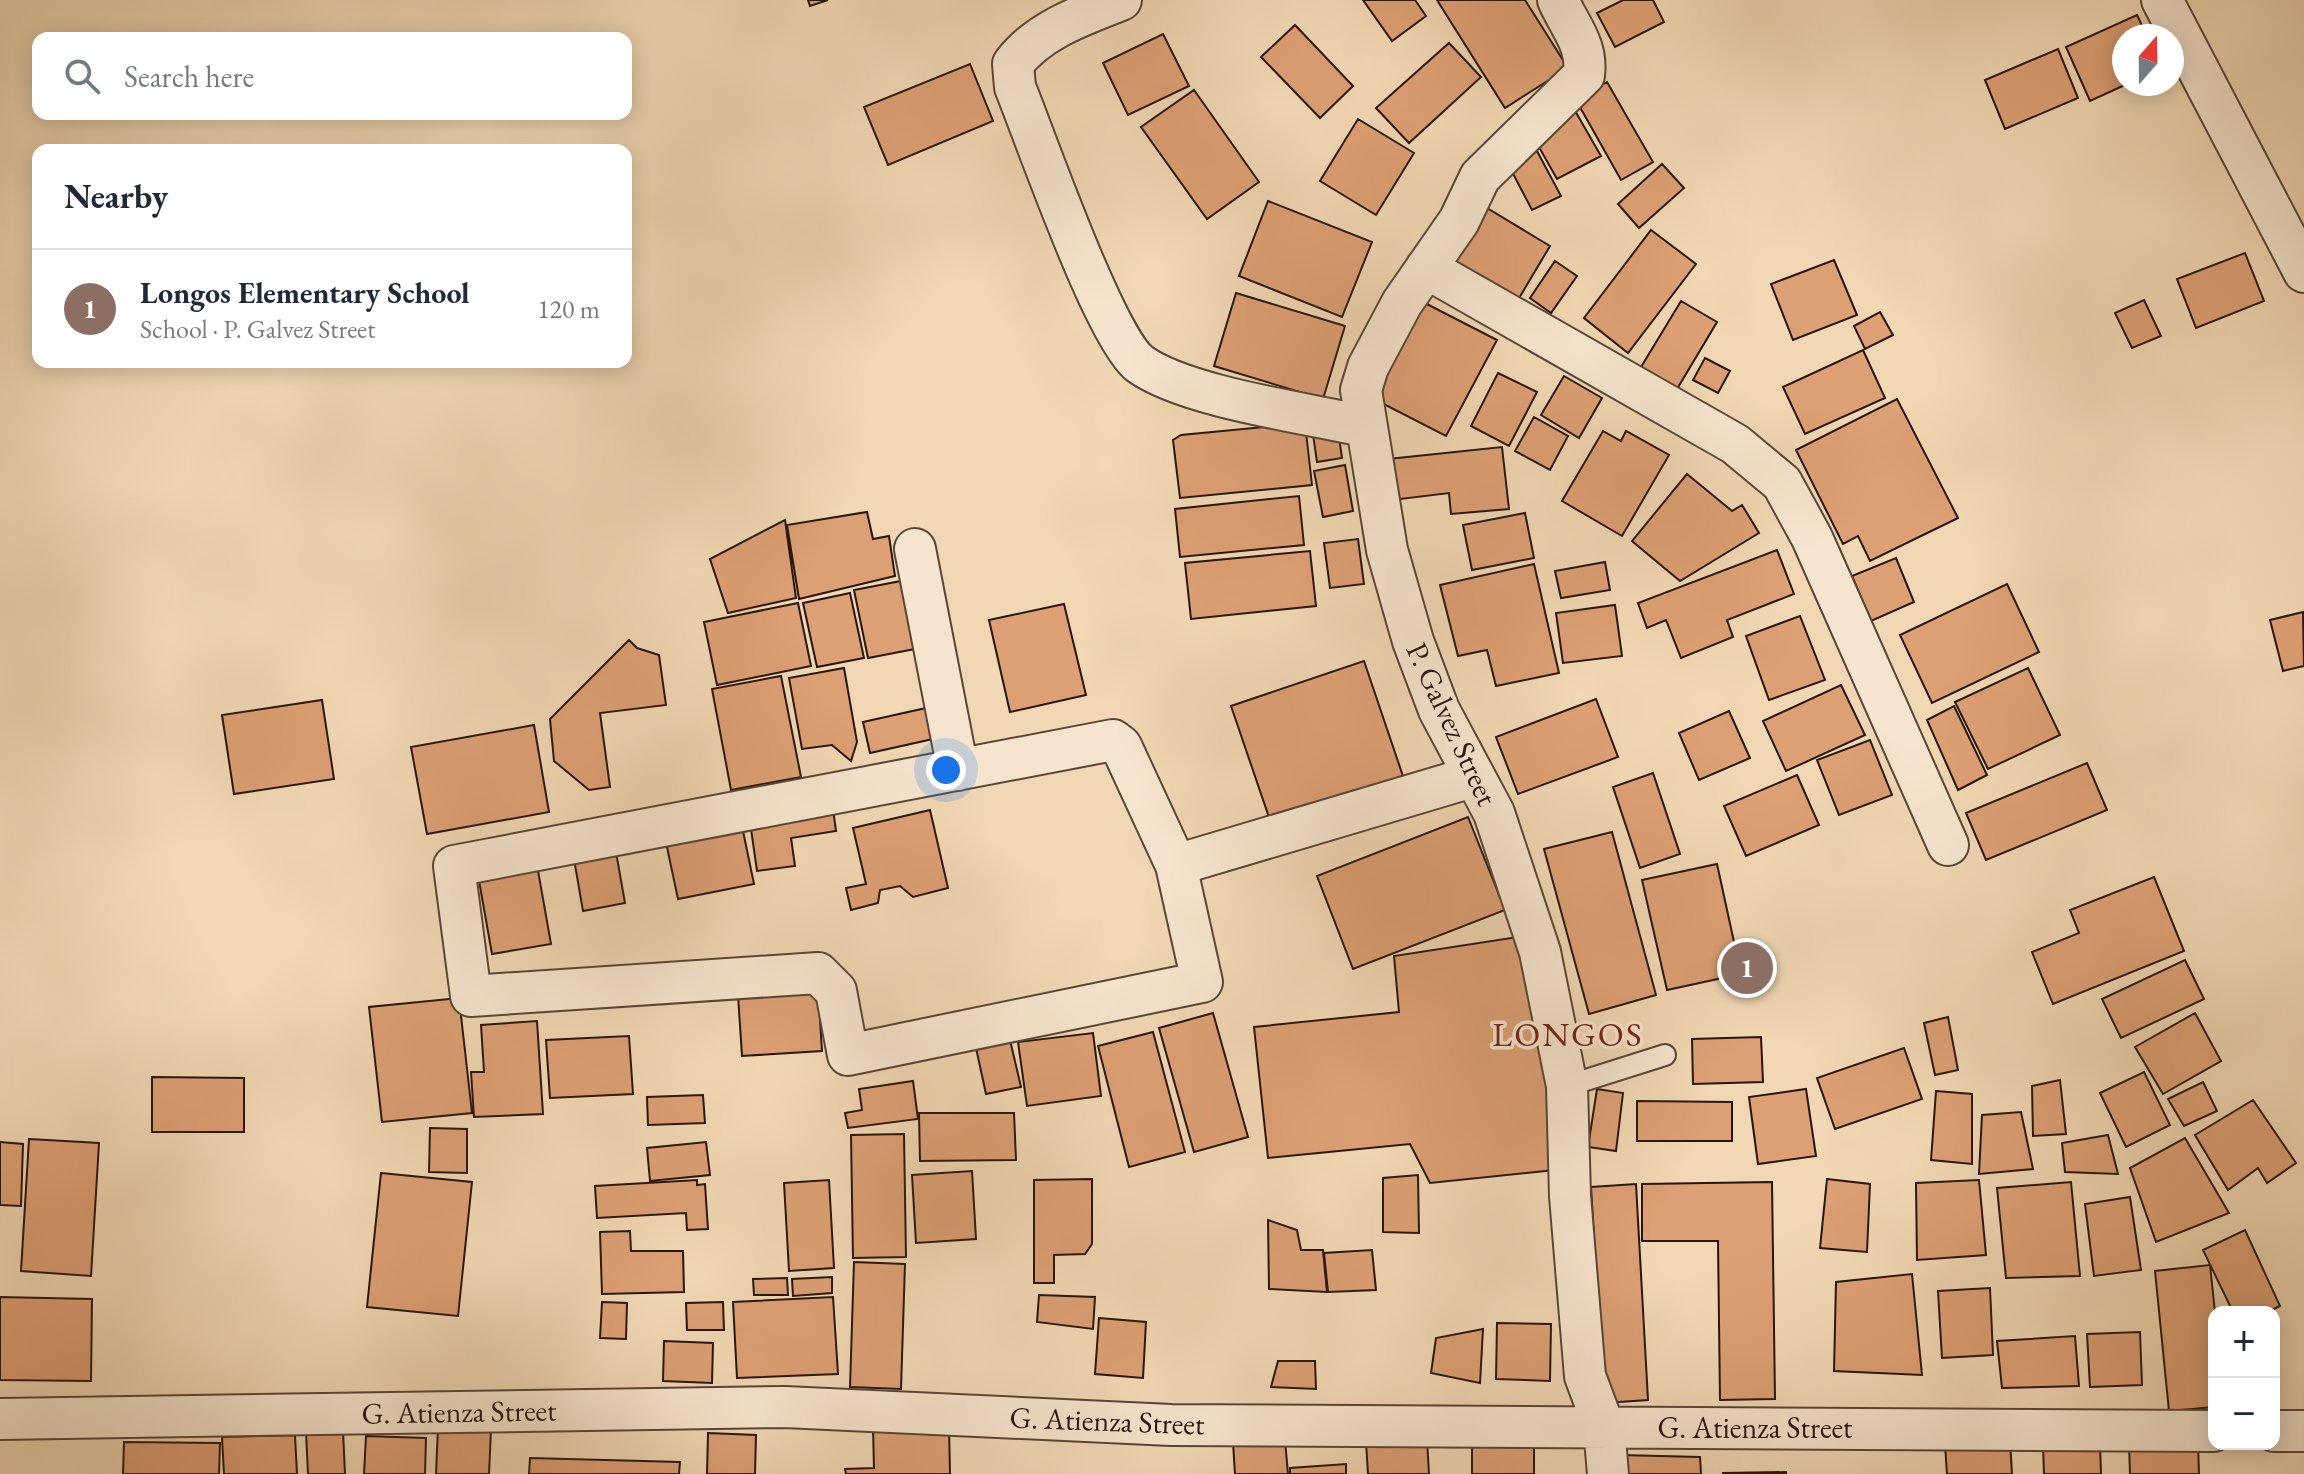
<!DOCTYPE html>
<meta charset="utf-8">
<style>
body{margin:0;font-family:"EB Garamond",serif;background:#f6f6f7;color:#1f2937}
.controls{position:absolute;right:24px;bottom:24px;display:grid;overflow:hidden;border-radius:16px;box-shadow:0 4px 20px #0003}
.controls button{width:72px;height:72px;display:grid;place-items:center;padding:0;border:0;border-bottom:2px solid #e0e1e3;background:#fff;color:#1f2937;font:40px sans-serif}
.compass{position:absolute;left:2112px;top:24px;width:72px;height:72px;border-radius:50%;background:#fff;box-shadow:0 4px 20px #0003;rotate:20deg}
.you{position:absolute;left:946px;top:770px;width:28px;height:28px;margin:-20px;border:6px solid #fff;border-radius:50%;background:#1a73e8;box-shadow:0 0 0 12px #1a73e833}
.badge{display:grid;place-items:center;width:52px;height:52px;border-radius:50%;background:#8f2418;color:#fff;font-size:26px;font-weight:700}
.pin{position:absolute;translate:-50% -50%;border:4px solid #fff;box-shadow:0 2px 8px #0006}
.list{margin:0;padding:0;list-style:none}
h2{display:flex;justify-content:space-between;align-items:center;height:104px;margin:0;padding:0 32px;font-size:34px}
h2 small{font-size:26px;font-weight:400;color:#747a83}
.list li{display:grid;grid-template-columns:52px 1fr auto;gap:24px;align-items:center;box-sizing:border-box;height:120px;padding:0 32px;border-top:2px solid #e0e1e3}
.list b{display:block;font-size:30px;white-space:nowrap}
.list p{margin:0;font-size:26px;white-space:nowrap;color:#747a83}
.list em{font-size:26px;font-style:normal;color:#747a83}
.icon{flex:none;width:44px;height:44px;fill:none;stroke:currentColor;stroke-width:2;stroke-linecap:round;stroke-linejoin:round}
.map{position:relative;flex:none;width:2304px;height:1474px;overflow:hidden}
.search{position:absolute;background:#fff;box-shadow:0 4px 20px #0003;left:32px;top:32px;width:600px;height:88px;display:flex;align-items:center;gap:20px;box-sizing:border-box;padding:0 28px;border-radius:16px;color:#747a83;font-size:30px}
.panel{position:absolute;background:#fff;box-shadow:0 4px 20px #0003;left:32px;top:144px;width:600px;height:224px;border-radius:16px}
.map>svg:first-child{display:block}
.building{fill:#dd9f74;stroke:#26150f;stroke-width:2}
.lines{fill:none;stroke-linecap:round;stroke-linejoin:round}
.lane-casing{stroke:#594638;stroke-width:24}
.street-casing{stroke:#594638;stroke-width:44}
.lane{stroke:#f6e5ce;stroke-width:20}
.street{stroke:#f6e5ce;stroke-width:40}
.labels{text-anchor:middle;stroke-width:7;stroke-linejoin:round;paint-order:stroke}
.street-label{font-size:30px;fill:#26150f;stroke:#f6e5ce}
.quarter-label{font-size:34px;letter-spacing:2px;fill:#7a1f14;stroke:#f6e5ce}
</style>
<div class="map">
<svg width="2304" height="1474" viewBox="0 0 2304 1474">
<rect width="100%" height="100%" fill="#f1d7b3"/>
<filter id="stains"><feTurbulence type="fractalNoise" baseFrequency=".0025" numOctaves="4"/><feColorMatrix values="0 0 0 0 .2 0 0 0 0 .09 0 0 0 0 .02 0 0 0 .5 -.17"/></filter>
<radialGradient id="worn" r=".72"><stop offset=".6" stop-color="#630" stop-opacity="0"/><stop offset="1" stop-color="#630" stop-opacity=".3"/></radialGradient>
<!-- building -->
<path class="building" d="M808,0H828L810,6Z
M1363,0H1415L1426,16L1392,41Z
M1437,0H1525L1568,68L1505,108Z
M1623,0H1653L1664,22L1615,47L1597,13Z
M2137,15L2147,36H2124V84H2127L2090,101L2066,47Z
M1295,25L1353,86L1320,118L1261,57Z
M1163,34L1189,86L1128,115L1103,63Z
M1449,43L1481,77L1409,143L1376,108Z
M2058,49L2078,98L2005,129L1985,80Z
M970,64L993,121L888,165L864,107Z
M1607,82L1653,162L1621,180L1576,100Z
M1194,90L1259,182L1207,219L1141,127Z
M1574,109L1601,156L1557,179L1531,133Z
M1358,119L1414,153L1376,215L1320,181Z
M1537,151L1561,196L1532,210L1509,166Z
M1662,164L1684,188L1639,228L1618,204Z
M1268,201L1372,242L1342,317L1239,276Z
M1482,205L1550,246L1512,310L1443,270Z
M1651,230L1696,264L1628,353L1584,318Z
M2245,253L2264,301L2196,328L2177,279Z
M1834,260L1857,315L1793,340L1771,284Z
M1555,261L1577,276L1551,313L1530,298Z
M1236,293L1345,326L1323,399L1214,366Z
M1419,300L1497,340L1446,436L1368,396Z
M2144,300L2161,336L2132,348L2115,313Z
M1681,301L1717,322L1671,399L1635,377Z
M1880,312L1893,335L1865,349L1854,326Z
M1863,350L1885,398L1805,434L1783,387Z
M1705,358L1730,371L1718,393L1693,380Z
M1498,373L1537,392L1509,446L1471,426Z
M1564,376L1602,398L1579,438L1541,415Z
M1897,399L1958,518L1870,561L1858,536L1843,544L1796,450Z
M1534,417L1568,436L1550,470L1515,451Z
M1305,423L1312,485L1180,498L1173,440L1181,435Z
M1337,423L1342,458L1317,462L1312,427Z
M1603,431L1621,441L1626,431L1669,455L1622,536L1562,501Z
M1502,447L1509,509L1451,514L1449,493L1384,501L1379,460Z
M1345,465L1353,511L1323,517L1314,471Z
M1687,474L1732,511L1742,505L1759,533L1680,581L1632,541Z
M1299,496L1304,545L1180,557L1175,509Z
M867,512L873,539L889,536L895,576L799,599L787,525Z
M1525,513L1534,558L1472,570L1463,525Z
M785,520L796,598L728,613L710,559Z
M1358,539L1364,584L1330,588L1324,543Z
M1777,550L1794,594L1727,620L1733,637L1681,658L1666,620L1647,628L1638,603Z
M1310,551L1316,606L1191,619L1185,563Z
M1896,558L1914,602L1871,621L1852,576Z
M1605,562L1610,590L1561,598L1555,571Z
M1534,564L1559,673L1496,686L1487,650L1458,656L1440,585Z
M901,581L915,649L868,658L854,590Z
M2007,584L2039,652L1932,703L1900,635Z
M850,593L864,658L817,667L803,603Z
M798,603L811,666L717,685L704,622Z
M1064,604L1086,695L1010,712L989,620Z
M1615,605L1622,656L1563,663L1556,613Z
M2303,612L2304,666L2283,671L2270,620Z
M1800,616L1825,680L1769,700L1746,636Z
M629,640L637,648L659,655L666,705L600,713L610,787L589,790L554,761L550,719Z
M1364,661L1407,788L1274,832L1231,706Z
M844,668L857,742L851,761L832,745L802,749L789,678Z
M2028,668L2060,735L1988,769L1955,702Z
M781,676L801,777L731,790L712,689Z
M1841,685L1865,735L1786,771L1763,721Z
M1596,699L1618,757L1518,794L1496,737Z
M322,700L334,779L234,794L222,715Z
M1954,706L1987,775L1958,790L1927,720Z
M926,708L933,739L870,753L863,722Z
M1729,711L1750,758L1699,780L1679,733Z
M534,725L549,812L427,834L411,747Z
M1870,740L1892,795L1839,815L1817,760Z
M2087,763L2107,810L1986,860L1966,813Z
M1653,773L1680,854L1640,868L1613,787Z
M1797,775L1819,825L1746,856L1724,806Z
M833,809L836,831L791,838L795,866L757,871L750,822Z
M930,810L948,888L913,897L900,886L880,890L878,903L851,910L846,888L866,884L853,828Z
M1468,817L1505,910L1353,969L1317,876Z
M743,831L754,884L678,899L664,833Z
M1612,832L1656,995L1589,1014L1544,849Z
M616,852L625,903L583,911L574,859Z
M1717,864L1741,974L1667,990L1642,880Z
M537,865L551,944L492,954L478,875Z
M2154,877L2184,951L2053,1004L2032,952L2079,933L2070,910Z
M1531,935L1564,1169L1430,1183L1410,1144L1268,1158L1254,1027L1399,1012L1394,956Z
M2185,960L2204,999L2121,1038L2102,999Z
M818,989L822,1051L742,1056L738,995Z
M459,998L472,1113L382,1122L369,1007Z
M1213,1013L1248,1137L1194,1152L1159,1028Z
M2195,1013L2221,1061L2163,1094L2135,1047Z
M1948,1017L1958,1070L1935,1075L1924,1023Z
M537,1021L543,1114L474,1117L471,1072H484L481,1025Z
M1153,1032L1185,1152L1129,1167L1098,1046Z
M1093,1033L1101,1096L1027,1106L1018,1042Z
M629,1036L633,1094L550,1098L546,1040Z
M1761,1037L1763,1082L1693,1084L1692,1039Z
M1010,1040L1021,1087L986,1094L976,1048Z
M1904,1048L1922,1099L1835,1129L1817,1078Z
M2144,1072L2170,1125L2126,1147L2100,1093Z
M152,1077L244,1078V1132H152Z
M2060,1080L2066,1134L2033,1136L2032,1086Z
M913,1081L918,1119L848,1128L845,1113L862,1110L859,1089Z
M2203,1082L2217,1111L2184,1126L2168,1099Z
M1597,1089L1623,1093L1616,1151L1588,1147Z
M1806,1089L1816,1156L1758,1164L1749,1097Z
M1936,1091L1972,1094V1164L1931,1160Z
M703,1095L705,1123L648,1125L647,1097Z
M2253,1100L2296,1163L2267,1183L2258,1168L2228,1190L2195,1135Z
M1637,1101L1732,1102V1141H1637Z
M2021,1112L2033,1169L1979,1174L1982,1115Z
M919,1113H1014L1016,1160L920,1161Z
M430,1128L467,1129V1173L429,1172Z
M904,1134L906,1257L853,1258L851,1135Z
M2108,1135L2118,1174L2065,1172L2062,1143Z
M2185,1138L2229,1213L2156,1242L2130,1168Z
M29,1139L99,1143L91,1276L21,1271Z
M0,1142L23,1144L21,1206L0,1205Z
M706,1142L710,1175L650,1181L647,1148Z
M972,1171L976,1239L916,1243L912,1175Z
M381,1173L472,1182L458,1316L367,1307Z
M1418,1175L1419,1233L1383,1232V1178Z
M1092,1179V1244L1085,1254L1054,1255V1283H1034V1180Z
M1827,1179L1870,1184L1867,1252L1820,1248Z
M697,1180V1185L705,1184L708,1229L687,1230L686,1213L597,1218L595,1186Z
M829,1180L834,1268L789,1271L784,1183Z
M1979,1180L1986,1255L1917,1260L1916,1183Z
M1772,1182L1775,1399L1720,1400L1718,1241H1642V1184Z
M2071,1182L2080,1276L2006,1278L1997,1188Z
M1636,1184L1648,1400L1604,1403L1591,1187Z
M2130,1197L2141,1270L2094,1276L2085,1204Z
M1268,1220L1297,1230L1301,1250H1323L1327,1292L1269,1289Z
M2245,1230L2280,1306L2268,1312H2233L2203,1250Z
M630,1231L631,1251H683L684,1292L602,1294L600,1232Z
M1372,1250L1376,1290L1328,1292L1324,1253Z
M854,1262L905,1264L901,1389L850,1387Z
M2210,1265L2215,1312L2214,1407L2169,1411L2155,1271Z
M1912,1274L1922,1375L1834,1371L1836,1282Z
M832,1277V1293L793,1296L792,1279Z
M787,1278L788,1295H754L753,1279Z
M1990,1288L1993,1355L1942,1358L1938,1291Z
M1039,1295L1095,1297L1093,1329L1037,1322Z
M0,1297L92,1299L91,1381L0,1380Z
M833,1297L838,1374L737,1378L733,1302Z
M602,1302L627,1303L626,1339L600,1338Z
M723,1302L724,1330H687L686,1303Z
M1099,1318L1146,1322L1143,1378L1095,1374Z
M1497,1323L1551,1324L1550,1381L1496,1379Z
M1483,1329L1480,1383L1431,1373L1436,1338Z
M2140,1332L2142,1385L2090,1387L2087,1334Z
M2075,1336L2079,1386L2002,1388L1997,1341Z
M664,1341L713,1343L712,1383L663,1381Z
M1278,1361H1315L1316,1389L1271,1387Z
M949,1426L950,1474H846L845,1469L874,1468L873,1428Z
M438,1427L491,1430L489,1474H436Z
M343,1431L345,1474H308L306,1432Z
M708,1433L756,1435L755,1474H707Z
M295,1435L297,1474H224L222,1437Z
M366,1436L426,1438L425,1474H364Z
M1427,1439L1429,1474H1368L1366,1442Z
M1285,1440L1288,1474H1235L1233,1443Z
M2010,1440L2012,1474H1947L1945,1445Z
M124,1442L220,1443L219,1474H123Z
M2100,1443L2101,1474H2044L2043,1445Z
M2198,1443L2199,1474H2130L2129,1444Z
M1472,1446L1534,1447V1474H1472Z
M1620,1455L1700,1457L1701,1474H1621Z
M530,1458L680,1462L679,1474H529Z
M1346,1464V1474H1290V1468Z
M1786,1472V1474H1723V1473Z"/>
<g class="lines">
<!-- lane casing -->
<g class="lane-casing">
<path id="lane" d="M1567,1086L1665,1055"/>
</g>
<!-- street casing -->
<g class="street-casing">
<path id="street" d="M1121,0C1083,15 1038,30 1013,64L1015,87C1036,139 1105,338 1140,364C1186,397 1306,413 1364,426
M1558,0C1570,27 1588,45 1584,75L1480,177L1459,221L1402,303L1368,367L1361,390L1387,550L1413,641L1439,710L1494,813L1540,952L1567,1086L1570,1196L1585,1376L1604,1427L1608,1474
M2162,0L2304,272
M1426,268L1735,444L1782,483L1812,538L1948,845
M915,549L958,770
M1113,740L1121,746L1176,865L1202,982L848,1055L836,991L818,973L471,996L454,866Z
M1176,865L1472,777
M0,1419L785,1407L1171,1425L2214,1431
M2274,1431H2304"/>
</g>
<!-- lane -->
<use href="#lane" class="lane"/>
<!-- street -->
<use href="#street" class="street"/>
</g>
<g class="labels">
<!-- street labels -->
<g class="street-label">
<text transform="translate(1452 724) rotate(65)" y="10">P. Galvez Street</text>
<text transform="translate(459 1412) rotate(-1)" y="10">G. Atienza Street</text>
<text transform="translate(1107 1421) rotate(2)" y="10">G. Atienza Street</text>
<text x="1755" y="1438">G. Atienza Street</text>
</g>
<!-- quarter labels -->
<g class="quarter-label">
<text x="1568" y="1046">LONGOS</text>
</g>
</g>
<rect width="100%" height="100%" filter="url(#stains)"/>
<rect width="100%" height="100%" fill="url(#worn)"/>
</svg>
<div class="controls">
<button>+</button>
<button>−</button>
</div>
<svg class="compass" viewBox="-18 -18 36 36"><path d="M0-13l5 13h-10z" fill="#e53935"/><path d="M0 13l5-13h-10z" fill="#747a83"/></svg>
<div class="you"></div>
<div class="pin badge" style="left:1747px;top:968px;background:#8d6e63">1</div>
<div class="search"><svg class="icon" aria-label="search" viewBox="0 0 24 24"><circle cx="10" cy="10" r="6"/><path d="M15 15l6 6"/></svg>Search here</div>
<section class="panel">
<h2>Nearby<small></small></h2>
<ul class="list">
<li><span class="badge" style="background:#8d6e63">1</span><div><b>Longos Elementary School</b><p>School · P. Galvez Street</p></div><em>120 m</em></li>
</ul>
</section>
</div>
